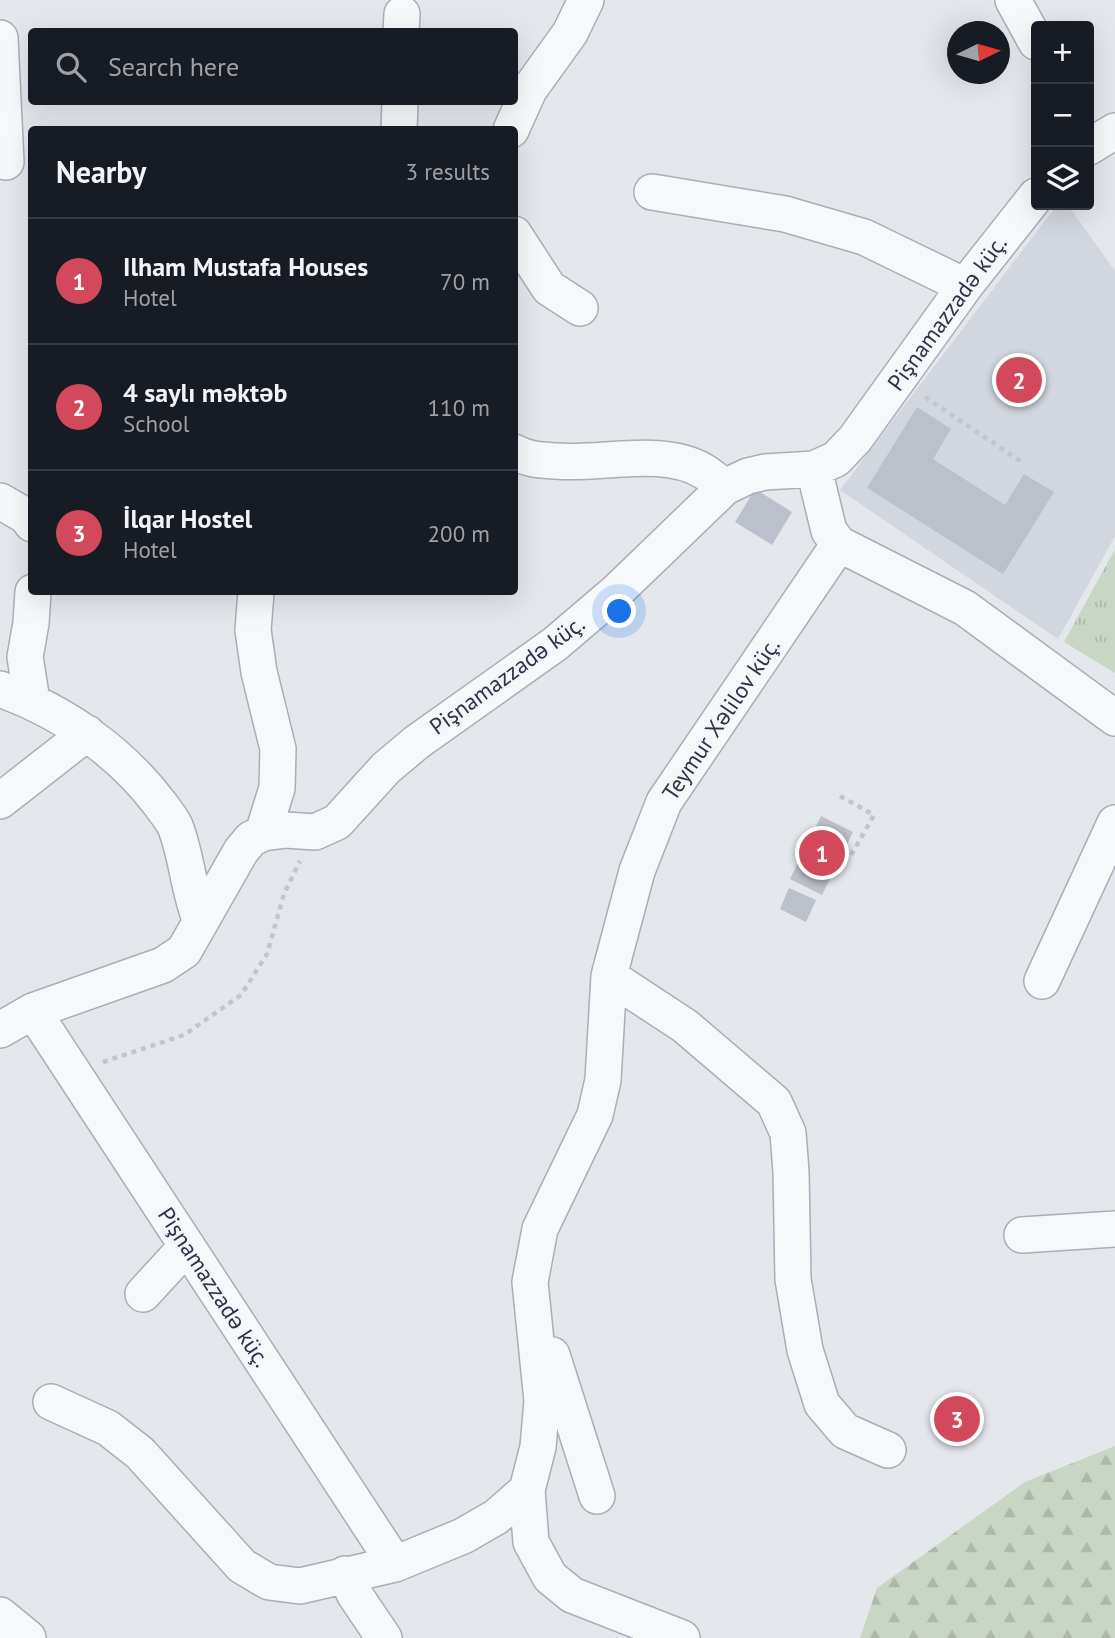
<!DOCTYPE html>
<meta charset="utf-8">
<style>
body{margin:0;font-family:"PT Sans",sans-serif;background:#20242c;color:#f1f3f6}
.controls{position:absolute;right:21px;top:21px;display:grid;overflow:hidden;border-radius:7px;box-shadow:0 7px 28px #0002}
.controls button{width:63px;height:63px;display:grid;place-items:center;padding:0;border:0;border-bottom:2px solid #363941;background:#171b24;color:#f1f3f6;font:35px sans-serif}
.compass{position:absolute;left:947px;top:21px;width:63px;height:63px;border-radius:50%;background:#171b24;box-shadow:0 7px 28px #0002;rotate:85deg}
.you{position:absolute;left:620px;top:612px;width:24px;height:24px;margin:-18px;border:5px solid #fff;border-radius:50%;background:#1a73e8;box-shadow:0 0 0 10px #1a73e833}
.badge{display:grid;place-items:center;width:46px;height:46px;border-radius:50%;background:#d1495b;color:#fff;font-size:23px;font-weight:700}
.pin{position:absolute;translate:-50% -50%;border:4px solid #fff;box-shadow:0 2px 7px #0006}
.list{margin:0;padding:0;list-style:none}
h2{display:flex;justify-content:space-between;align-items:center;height:91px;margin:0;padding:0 28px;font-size:30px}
h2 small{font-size:23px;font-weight:400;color:#9ea1a6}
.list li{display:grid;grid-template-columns:46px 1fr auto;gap:21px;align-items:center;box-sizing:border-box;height:126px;padding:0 28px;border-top:2px solid #363941}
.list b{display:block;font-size:26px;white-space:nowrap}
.list p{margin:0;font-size:23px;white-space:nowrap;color:#9ea1a6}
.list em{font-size:23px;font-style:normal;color:#9ea1a6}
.icon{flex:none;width:38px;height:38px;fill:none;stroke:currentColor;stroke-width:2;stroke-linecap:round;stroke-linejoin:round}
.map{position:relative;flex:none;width:1115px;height:1638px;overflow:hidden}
.search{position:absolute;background:#171b24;box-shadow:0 7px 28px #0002;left:28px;top:28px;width:490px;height:77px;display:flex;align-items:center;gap:18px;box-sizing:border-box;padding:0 24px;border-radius:7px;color:#9ea1a6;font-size:26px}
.panel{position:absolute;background:#171b24;box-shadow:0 7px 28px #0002;left:28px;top:126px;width:490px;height:469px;border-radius:7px}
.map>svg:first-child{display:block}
.built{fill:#d2d6de}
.grass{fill:url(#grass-tufts)}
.forest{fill:url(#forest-firs)}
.building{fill:#bbc0ca}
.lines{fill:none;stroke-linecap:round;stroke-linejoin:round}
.street-casing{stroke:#a9aeb7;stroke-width:38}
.path{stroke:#c2c5cb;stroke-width:4.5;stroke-dasharray:5 5;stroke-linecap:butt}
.street{stroke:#f7f8fa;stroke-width:35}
.labels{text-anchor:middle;stroke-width:5;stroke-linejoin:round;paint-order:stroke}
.street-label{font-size:23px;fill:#2b3445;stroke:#f4f6f9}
</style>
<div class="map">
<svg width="1115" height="1638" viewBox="0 0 1115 1638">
<defs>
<pattern id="grass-tufts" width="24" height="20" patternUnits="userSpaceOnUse" patternTransform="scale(1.75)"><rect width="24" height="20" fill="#c9d6c5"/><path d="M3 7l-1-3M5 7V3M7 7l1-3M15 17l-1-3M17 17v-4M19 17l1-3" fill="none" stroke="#adb8ab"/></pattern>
<pattern id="forest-firs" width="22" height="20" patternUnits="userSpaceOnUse" patternTransform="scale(1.75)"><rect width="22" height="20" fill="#c9d6c5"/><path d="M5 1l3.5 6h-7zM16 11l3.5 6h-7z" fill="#adb8ab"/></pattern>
</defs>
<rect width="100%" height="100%" fill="#e4e7ec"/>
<!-- built -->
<path class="built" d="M1057,205H1068L1115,271V536L1058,639L840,490Z"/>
<!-- grass -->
<path class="grass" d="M1115,549V673L1064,642Z"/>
<!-- forest -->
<path class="forest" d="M1115,1446V1638H860L877,1588L1025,1482Z"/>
<!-- building -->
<path class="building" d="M917,407L951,429L933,459L1005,505L1024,474L1054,492L1003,574L867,488Z
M755,489L792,512L772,545L735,522Z
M821,816L853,832L822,895L790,879Z
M789,888L816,900L806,922L780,909Z"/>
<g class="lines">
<!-- street casing -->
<g class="street-casing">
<path id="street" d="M1013,0L1036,42
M401,32L402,14
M0,38L6,162
M399,130L400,102
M511,130L529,90L570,33L586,0
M1089,147L1115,131
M652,192L785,214L864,237L965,286
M514,234L549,288L580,308
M514,452C528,460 541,460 556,461C601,465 663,447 703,471C710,475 718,482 725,487
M814,469L829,531L839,544L965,608L1115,718
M0,501L26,516L32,524
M256,592L253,630L259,672L278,749L277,788L263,833
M0,689C62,711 120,751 160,804C165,811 171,818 175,826C187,856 188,889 200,919
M32,701L25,657L31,623L33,592
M0,801L87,733
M609,976L685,1026L774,1102L788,1133L791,1172L793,1279L805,1350L822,1404L845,1431L888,1450
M1042,981L1115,823
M33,1011L395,1564
M0,1030L33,1011L163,965L184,951L241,851L251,839L263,833L286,830L315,832L337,822L386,768L417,742L555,644L616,592L725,487L748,476L765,472L814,469L836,459L855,439L965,286L1036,196
M1022,1235L1115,1229
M143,1294L187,1246
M552,1355L597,1496
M51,1402L108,1428L140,1453L242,1566L269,1582L300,1586L395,1564L463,1536L496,1517L527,1490
M345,1574L355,1595L384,1638
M0,1615L28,1638
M682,1638L572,1595L550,1577L531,1542L527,1490L538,1447L542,1401L530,1282L540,1229L595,1115L603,1080L609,976L637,871L664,802L839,544"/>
</g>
<!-- path -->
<path class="path" d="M925,397L1023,463
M840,796L874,815L850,857
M103,1062L184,1035L241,995L267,954L284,894L300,861"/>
<!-- street -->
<use href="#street" class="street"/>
</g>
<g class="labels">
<!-- street labels -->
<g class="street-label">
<text transform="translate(947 313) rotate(-54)" y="8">Pişnamazzadə küç.</text>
<text transform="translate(507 675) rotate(-36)" y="8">Pişnamazzadə küç.</text>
<text transform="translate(721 719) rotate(-56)" y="8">Teymur Xəlilov küç.</text>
<text transform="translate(214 1287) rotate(57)" y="8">Pişnamazzadə küç.</text>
</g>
</g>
</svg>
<div class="controls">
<button>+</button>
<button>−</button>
<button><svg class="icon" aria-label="layers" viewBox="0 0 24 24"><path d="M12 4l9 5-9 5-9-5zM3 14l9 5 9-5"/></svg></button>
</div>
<svg class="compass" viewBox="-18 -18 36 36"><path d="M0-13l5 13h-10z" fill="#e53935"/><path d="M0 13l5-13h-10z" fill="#9ea1a6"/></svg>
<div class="you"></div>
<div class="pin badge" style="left:822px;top:853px">1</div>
<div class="pin badge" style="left:1019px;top:380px">2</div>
<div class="pin badge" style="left:957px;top:1419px">3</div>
<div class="search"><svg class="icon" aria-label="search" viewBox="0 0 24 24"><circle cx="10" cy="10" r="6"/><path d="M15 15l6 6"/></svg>Search here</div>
<section class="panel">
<h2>Nearby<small>3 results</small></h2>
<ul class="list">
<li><span class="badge">1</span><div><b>Ilham Mustafa Houses</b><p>Hotel</p></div><em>70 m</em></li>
<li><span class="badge">2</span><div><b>4 saylı məktəb</b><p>School</p></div><em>110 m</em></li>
<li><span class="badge">3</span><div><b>İlqar Hostel</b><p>Hotel</p></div><em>200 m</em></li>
</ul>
</section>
</div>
